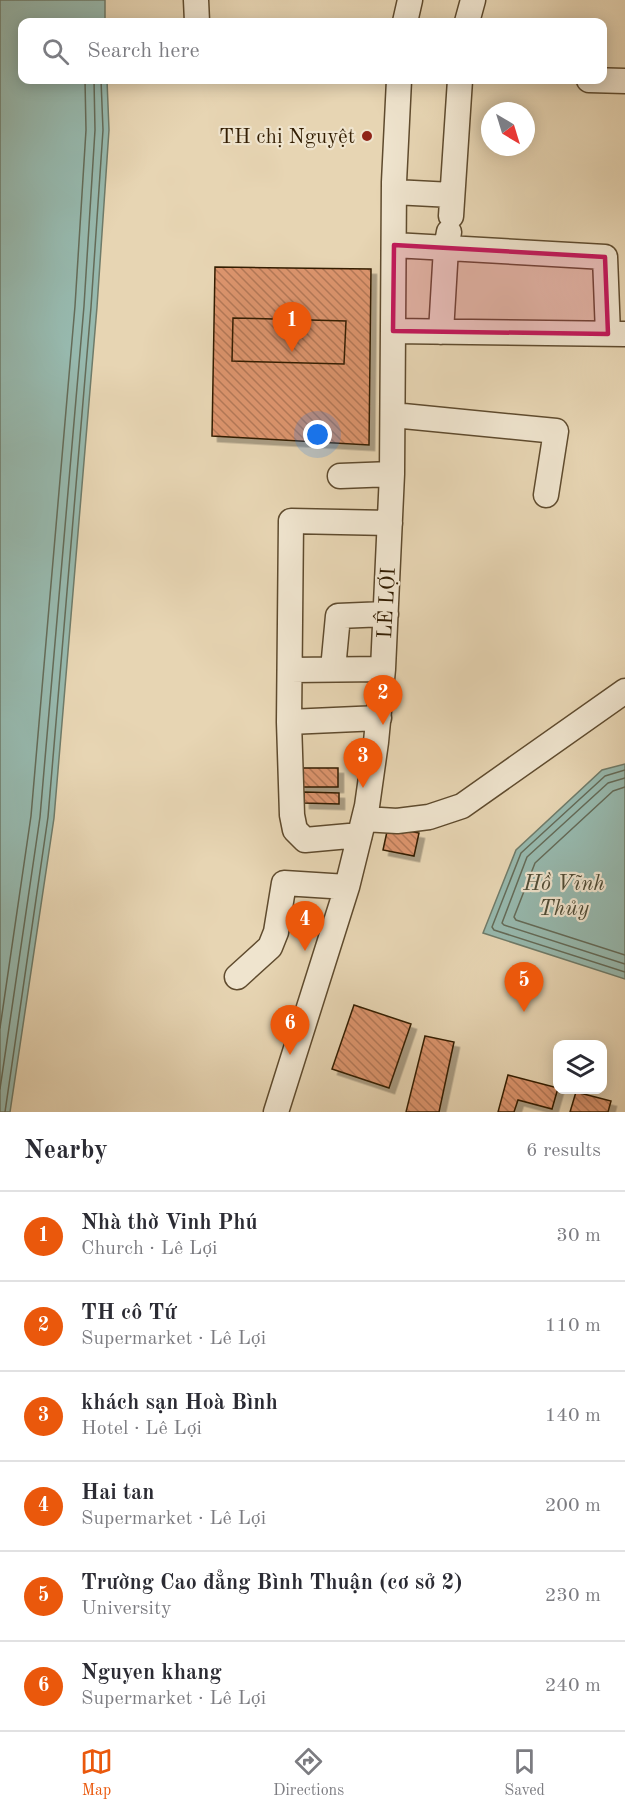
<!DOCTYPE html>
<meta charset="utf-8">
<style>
body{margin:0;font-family:"Old Standard TT",serif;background:#f2f2f3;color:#2b2b33}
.controls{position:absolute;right:18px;bottom:18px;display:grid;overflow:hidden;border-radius:12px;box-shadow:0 3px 15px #0003}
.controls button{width:54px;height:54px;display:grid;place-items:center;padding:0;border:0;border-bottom:2px solid #e1e1e2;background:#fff;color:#2b2b33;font:30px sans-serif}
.compass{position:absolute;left:481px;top:102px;width:54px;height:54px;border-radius:50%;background:#fff;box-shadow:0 3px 15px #0003;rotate:142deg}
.you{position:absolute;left:318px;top:435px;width:21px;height:21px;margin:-15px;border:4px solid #fff;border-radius:50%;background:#1a73e8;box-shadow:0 0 0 9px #1a73e833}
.badge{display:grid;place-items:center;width:39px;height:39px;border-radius:50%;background:#ea580c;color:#fff;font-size:20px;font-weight:700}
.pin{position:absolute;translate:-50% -50px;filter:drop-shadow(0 2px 3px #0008)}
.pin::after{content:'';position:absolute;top:32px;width:21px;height:18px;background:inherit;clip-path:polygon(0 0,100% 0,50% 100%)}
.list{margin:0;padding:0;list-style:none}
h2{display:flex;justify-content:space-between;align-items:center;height:78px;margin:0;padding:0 24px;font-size:26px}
h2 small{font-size:20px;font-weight:400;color:#7c7c81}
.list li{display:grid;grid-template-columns:39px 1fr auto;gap:18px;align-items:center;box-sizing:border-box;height:90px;padding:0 24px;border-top:2px solid #e1e1e2}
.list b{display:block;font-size:22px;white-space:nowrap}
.list p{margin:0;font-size:20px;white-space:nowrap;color:#7c7c81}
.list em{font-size:20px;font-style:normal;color:#7c7c81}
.icon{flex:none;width:33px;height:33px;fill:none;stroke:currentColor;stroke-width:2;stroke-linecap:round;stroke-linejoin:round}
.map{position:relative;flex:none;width:625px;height:1112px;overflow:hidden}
.search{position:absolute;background:#fff;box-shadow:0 3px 15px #0003;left:18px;right:18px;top:18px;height:66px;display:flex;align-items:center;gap:15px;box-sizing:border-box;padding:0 21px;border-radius:12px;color:#7c7c81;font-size:22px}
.sheet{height:618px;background:#fff}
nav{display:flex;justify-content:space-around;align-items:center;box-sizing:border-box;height:84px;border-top:2px solid #e1e1e2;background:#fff;font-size:16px;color:#7c7c81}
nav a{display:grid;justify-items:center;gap:3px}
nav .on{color:#ea580c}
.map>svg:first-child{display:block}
.water{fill:#97b9ae;stroke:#6f7b69;stroke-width:1.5}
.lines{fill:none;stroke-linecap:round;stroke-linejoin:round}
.shore{stroke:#646b58;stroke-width:1.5}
.building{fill:url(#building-back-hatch);stroke:#321d02;stroke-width:1.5;filter:url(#shadow)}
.minor-casing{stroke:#5f4b2e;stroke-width:27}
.minor{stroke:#efe4ce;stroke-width:24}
.marked{fill:#c2185b;fill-opacity:0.2;stroke:#c2185b;stroke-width:4.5;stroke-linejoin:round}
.poi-dot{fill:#8f2418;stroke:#efe4ce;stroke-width:2}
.labels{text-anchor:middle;stroke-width:4.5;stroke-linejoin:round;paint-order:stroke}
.poi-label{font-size:21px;fill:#321d02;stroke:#efe4ce;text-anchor:end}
.street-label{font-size:21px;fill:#321d02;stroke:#efe4ce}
.water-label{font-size:22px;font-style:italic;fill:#504c36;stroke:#efe4ce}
</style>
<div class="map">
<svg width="625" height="1112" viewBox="0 0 625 1112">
<defs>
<pattern id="building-back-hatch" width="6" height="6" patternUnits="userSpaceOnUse" patternTransform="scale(1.5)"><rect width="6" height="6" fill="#dd956e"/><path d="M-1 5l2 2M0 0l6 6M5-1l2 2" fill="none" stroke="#b47958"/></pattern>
<filter id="shadow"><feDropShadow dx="5.5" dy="5.5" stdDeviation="0" flood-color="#0004"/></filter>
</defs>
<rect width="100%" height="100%" fill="#e7d5b3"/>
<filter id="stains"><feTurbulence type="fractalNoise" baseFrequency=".00333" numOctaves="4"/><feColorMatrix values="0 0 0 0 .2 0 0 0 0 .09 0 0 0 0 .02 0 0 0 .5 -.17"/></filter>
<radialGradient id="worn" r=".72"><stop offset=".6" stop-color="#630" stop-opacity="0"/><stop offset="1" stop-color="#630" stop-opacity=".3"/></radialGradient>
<!-- water -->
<path class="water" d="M0,0H105V22H22V80H107L109,130L97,307L54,818L10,1112H0Z
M625,764V979L483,933L516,850L602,770Z"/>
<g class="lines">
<!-- shore -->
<path class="shore" d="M625,770L605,776L521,853L492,927L494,930L625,972
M625,778L608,783L527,857L502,923L504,925L625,964
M625,787L613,791L535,863L514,917L516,920L625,955
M0,1028L31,816L75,306L86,130L85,80
M0,1089L40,817L84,306L95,130L94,80
M5,1112L48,817L91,307L103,130L101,80"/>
</g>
<!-- building -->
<path class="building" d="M215,267L371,269L369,445L212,436Z
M233,318L346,321L344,364L232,361Z
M300,768H338V787H300Z
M304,792L339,793V804L304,803Z
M388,827L419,833L414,856L383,850Z
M354,1005L411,1024L389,1088L332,1069Z
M425,1036L454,1042L439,1112H406Z
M508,1075L558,1088L552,1109L518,1100L514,1112H498Z
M576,1092L611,1101L608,1112H570Z"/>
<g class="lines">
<!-- minor casing -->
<g class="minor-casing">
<path id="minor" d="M196,0L197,22
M405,22L410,0
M467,22L473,0
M589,80L625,81
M394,192L452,195
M451,216L460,80
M394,245L605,257L608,334
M393,331L625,334
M441,332L446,248L449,232
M393,415L556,431L546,495
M340,476L392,474
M333,669L338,616L386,614
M291,670L383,669
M289,722L379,718
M364,819L397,821L429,817L462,806L625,691
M360,835L305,840L295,830L292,815L289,722L291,521L390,523
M237,977L270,947L276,932L284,883L347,887
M276,1112L347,887L367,806L376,742L383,669L392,474L394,182L399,80"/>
</g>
<!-- minor -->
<use href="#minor" class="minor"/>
</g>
<!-- marked area -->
<path class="marked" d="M394,245L605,257L608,334L393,331Z"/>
<!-- markers -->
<circle class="poi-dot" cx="367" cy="136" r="6"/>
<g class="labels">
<!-- poi labels -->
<g class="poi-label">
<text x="355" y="143">TH chị Nguyệt</text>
</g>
<!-- street labels -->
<g class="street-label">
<text transform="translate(386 603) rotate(-87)" y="7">LÊ LỢI</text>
</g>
<!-- water labels -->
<g class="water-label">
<text x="564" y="890">Hồ Vĩnh<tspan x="564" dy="25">Thủy</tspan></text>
</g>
</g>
<rect width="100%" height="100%" filter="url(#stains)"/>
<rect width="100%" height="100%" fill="url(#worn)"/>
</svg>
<div class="controls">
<button><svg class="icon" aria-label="layers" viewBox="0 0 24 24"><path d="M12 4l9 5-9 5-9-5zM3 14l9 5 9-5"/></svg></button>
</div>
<svg class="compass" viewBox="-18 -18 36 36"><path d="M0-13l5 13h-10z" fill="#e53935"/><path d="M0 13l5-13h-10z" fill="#7c7c81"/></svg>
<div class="you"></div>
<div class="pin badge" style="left:292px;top:352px">1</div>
<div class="pin badge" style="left:383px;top:725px">2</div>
<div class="pin badge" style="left:363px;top:788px">3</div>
<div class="pin badge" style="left:305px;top:951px">4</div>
<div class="pin badge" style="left:524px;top:1012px">5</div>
<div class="pin badge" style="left:290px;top:1055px">6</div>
<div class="search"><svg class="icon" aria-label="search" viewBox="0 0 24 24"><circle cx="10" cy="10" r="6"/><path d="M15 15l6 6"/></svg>Search here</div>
</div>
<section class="sheet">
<h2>Nearby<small>6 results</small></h2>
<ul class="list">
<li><span class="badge">1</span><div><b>Nhà thờ Vinh Phú</b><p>Church · Lê Lợi</p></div><em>30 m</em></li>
<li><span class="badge">2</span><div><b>TH cô Tứ</b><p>Supermarket · Lê Lợi</p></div><em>110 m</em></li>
<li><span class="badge">3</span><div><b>khách sạn Hoà Bình</b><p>Hotel · Lê Lợi</p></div><em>140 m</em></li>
<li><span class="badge">4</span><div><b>Hai tan</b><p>Supermarket · Lê Lợi</p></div><em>200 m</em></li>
<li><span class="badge">5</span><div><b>Trường Cao đẳng Bình Thuận (cơ sở 2)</b><p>University</p></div><em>230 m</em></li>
<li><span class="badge">6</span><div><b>Nguyen khang</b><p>Supermarket · Lê Lợi</p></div><em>240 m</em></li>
</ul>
</section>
<nav>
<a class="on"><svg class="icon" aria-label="map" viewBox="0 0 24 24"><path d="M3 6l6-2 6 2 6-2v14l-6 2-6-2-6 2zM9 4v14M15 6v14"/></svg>Map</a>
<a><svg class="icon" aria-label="directions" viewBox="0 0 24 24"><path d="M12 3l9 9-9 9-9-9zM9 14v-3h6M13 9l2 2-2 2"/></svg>Directions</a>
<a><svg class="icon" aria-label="saved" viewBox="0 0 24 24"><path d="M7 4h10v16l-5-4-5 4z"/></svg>Saved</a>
</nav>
